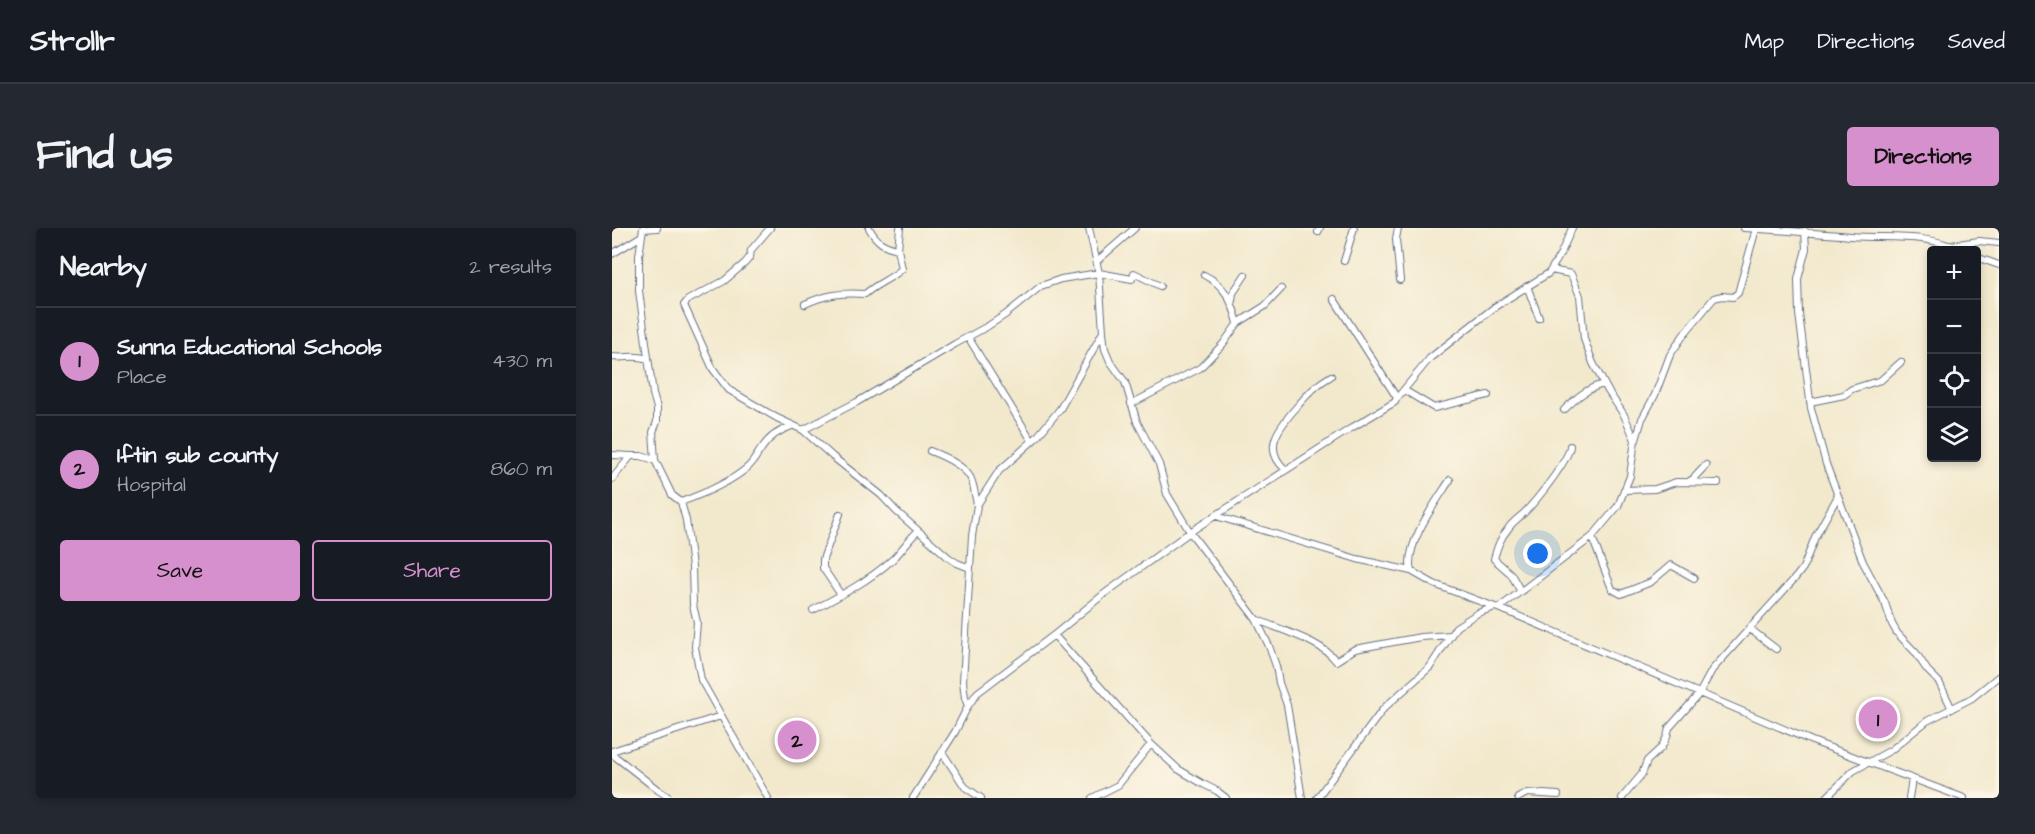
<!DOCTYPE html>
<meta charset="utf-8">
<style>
body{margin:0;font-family:"Architects Daughter",sans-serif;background:#242831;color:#f1f3f6}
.controls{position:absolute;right:18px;top:18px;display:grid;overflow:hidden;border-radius:6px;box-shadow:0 3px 9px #0003}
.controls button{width:54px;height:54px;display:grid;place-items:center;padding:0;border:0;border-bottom:2px solid #363941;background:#171b24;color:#f1f3f6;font:30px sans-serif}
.you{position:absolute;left:926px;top:326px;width:21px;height:21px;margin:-15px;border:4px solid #fff;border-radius:50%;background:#1a73e8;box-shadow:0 0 0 9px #1a73e833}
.badge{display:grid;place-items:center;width:39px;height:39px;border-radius:50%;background:#d690ce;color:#111;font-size:20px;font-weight:700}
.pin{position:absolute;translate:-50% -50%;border:3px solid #fff;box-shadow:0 2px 6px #0006}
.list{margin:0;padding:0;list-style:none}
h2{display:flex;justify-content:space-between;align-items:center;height:78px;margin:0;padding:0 24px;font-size:26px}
h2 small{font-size:20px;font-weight:400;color:#9ea1a6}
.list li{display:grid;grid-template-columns:39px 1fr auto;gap:18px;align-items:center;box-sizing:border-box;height:108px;padding:0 24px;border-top:2px solid #363941}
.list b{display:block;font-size:22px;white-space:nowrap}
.list p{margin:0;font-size:20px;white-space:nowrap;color:#9ea1a6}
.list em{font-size:20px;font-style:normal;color:#9ea1a6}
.actions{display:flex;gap:12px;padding:18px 24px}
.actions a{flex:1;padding:14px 0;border:2px solid #d690ce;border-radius:6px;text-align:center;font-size:21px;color:#d690ce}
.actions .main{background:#d690ce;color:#111}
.icon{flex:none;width:33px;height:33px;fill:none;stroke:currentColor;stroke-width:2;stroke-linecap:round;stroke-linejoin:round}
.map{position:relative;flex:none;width:1387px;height:570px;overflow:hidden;border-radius:6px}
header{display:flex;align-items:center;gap:36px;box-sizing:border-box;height:84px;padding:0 30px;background:#171b24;border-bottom:2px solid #363941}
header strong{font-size:28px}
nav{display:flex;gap:33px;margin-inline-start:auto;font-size:21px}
.intro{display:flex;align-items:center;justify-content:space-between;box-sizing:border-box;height:144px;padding:0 36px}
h1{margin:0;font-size:42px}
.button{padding:15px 27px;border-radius:6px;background:#d690ce;color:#111;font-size:21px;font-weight:700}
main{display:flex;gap:36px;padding:0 36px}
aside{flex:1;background:#171b24;border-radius:6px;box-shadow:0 3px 9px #0003}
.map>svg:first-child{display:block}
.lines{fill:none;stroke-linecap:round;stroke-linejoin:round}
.minor-casing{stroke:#667085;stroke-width:8}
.minor{stroke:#fff;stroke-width:6}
</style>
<header>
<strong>Strollr</strong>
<nav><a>Map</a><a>Directions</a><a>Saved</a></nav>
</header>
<div class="intro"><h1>Find us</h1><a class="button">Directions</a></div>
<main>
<aside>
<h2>Nearby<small>2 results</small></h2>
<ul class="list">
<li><span class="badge">1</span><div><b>Sunna Educational Schools</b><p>Place</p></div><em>430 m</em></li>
<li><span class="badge">2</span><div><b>Iftin sub county</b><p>Hospital</p></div><em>860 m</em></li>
</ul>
<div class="actions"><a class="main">Save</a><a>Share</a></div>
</aside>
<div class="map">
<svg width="1387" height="570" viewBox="0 0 1387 570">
<rect width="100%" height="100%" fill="#fcf5e5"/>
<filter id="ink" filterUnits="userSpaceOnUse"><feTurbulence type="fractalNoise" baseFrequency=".0167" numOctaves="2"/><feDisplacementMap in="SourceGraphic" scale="12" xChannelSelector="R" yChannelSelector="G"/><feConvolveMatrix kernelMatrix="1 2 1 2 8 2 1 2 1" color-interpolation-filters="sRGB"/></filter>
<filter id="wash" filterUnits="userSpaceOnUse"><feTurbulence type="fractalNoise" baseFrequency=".008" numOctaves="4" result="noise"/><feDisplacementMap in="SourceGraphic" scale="24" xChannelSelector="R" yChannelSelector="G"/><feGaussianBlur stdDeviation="1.35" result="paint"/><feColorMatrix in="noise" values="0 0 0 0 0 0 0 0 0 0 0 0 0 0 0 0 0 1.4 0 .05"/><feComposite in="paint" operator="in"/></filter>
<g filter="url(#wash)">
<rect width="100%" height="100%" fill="#f2e9cd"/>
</g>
<g filter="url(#ink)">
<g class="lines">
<!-- minor casing -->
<g class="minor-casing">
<path id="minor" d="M31,0L27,28V63L41,166L45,180V194L41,204L43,232L60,267L69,274L74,292L80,339L81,377L85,394L83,419L89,452L156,570
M158,0L139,22L138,29L133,35L112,53L76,72L72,77L101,141L117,162L165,190L191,202L221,229L269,267L284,283L336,329L345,335L358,340
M257,0C265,14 271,18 286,21
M786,0L784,11L788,52
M1132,0C1168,2 1203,5 1239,8C1275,11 1315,5 1348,22
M31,1L45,0
M1193,3L1194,21L1186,51L1187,86L1199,180L1214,236L1251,334L1273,375L1280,396L1285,405L1304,425L1315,442L1327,454L1340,481
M706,4L708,0
M1339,17L1367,13L1387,15
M0,26L28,9
M1364,29L1387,37
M485,33L523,0
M732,33L742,0
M592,47C613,57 620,73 626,95
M915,58L927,90
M620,73L621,65L633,47
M193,76C213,67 230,64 253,66C264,56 279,51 290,41L286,21L288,0
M491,105L493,121L498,133L513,154L525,194L547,236L555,266L578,304L644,391L657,418L664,438L667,455L675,477L690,570
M356,109L420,213
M0,129C15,131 20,126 36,131
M792,162L822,180L876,167
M785,170L818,130L884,78L937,45L949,25L960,0
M1198,174L1232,167L1240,161L1269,152L1289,134
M519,176L588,140L611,116L626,95L653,78L669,61
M952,182C964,170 975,160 992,156
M191,202L245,174L343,116L376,98L393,87L429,58L449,51L487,45L520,51L522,45L548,58
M1024,212L1030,191L1043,167L1058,127L1073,105L1102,70L1110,68L1121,69L1126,65L1144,1
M318,223C331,228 351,237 358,249C362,256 363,268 365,276
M0,227L19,228
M674,242C650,221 666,201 682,182C694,168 703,157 719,148
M0,251L19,228H29L43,232
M1076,254L1081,251L1094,237
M1012,262L1043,261L1064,254L1106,255
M69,274C91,266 118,255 136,239C142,234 145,226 150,220C157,209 168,202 180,198
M228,286L211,331V340L229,367
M604,288L745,331L799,343L822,356L899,385L1200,513L1352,570
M980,309L1000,361L1009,366L1039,354L1059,337L1082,350
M799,343C792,317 824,274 838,252
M909,364L899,346L882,331C885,320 888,310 896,301C900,294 907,290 913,284C924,273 957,232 958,218
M887,380L980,309L1006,278L1018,248L1023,212L1012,187L996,163L981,135L972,111L968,68L959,46L939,42
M201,382C228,368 258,352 281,331C290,322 297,311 306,303
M644,391C667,402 710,413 724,433L743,421L809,409L839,407
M1138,401L1164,421
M442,407L539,516L566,541L591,556L605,563L614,570
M356,478L353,470L351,453L360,308L365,277L387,243L425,209L448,181L491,104L487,45L477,0
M0,523L109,488
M330,524L353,559L369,570
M0,526L46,562L58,570
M301,570L343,504L356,478L365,465L442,407L492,366L578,304L741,199L783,174L785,170L722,71
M480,570L506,557L539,516
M705,570L772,480L818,439L844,399L866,385L883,379
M906,570L915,565L946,567
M1010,570L1030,546L1035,533L1049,520L1055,509L1057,500L1087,466L1100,442L1184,349L1191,340L1203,309L1226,268
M1214,570L1241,543L1279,522L1315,493L1360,470L1387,448
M1297,570L1300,551"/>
</g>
<!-- minor -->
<use href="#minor" class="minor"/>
</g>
</g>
</svg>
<div class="controls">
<button>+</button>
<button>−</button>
<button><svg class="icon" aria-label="locate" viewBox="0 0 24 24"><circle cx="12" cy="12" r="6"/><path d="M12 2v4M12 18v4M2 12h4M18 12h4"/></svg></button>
<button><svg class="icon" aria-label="layers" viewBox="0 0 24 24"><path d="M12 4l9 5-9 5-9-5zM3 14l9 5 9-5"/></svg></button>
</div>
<div class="you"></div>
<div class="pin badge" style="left:1266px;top:491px">1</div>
<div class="pin badge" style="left:185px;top:512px">2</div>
</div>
</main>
